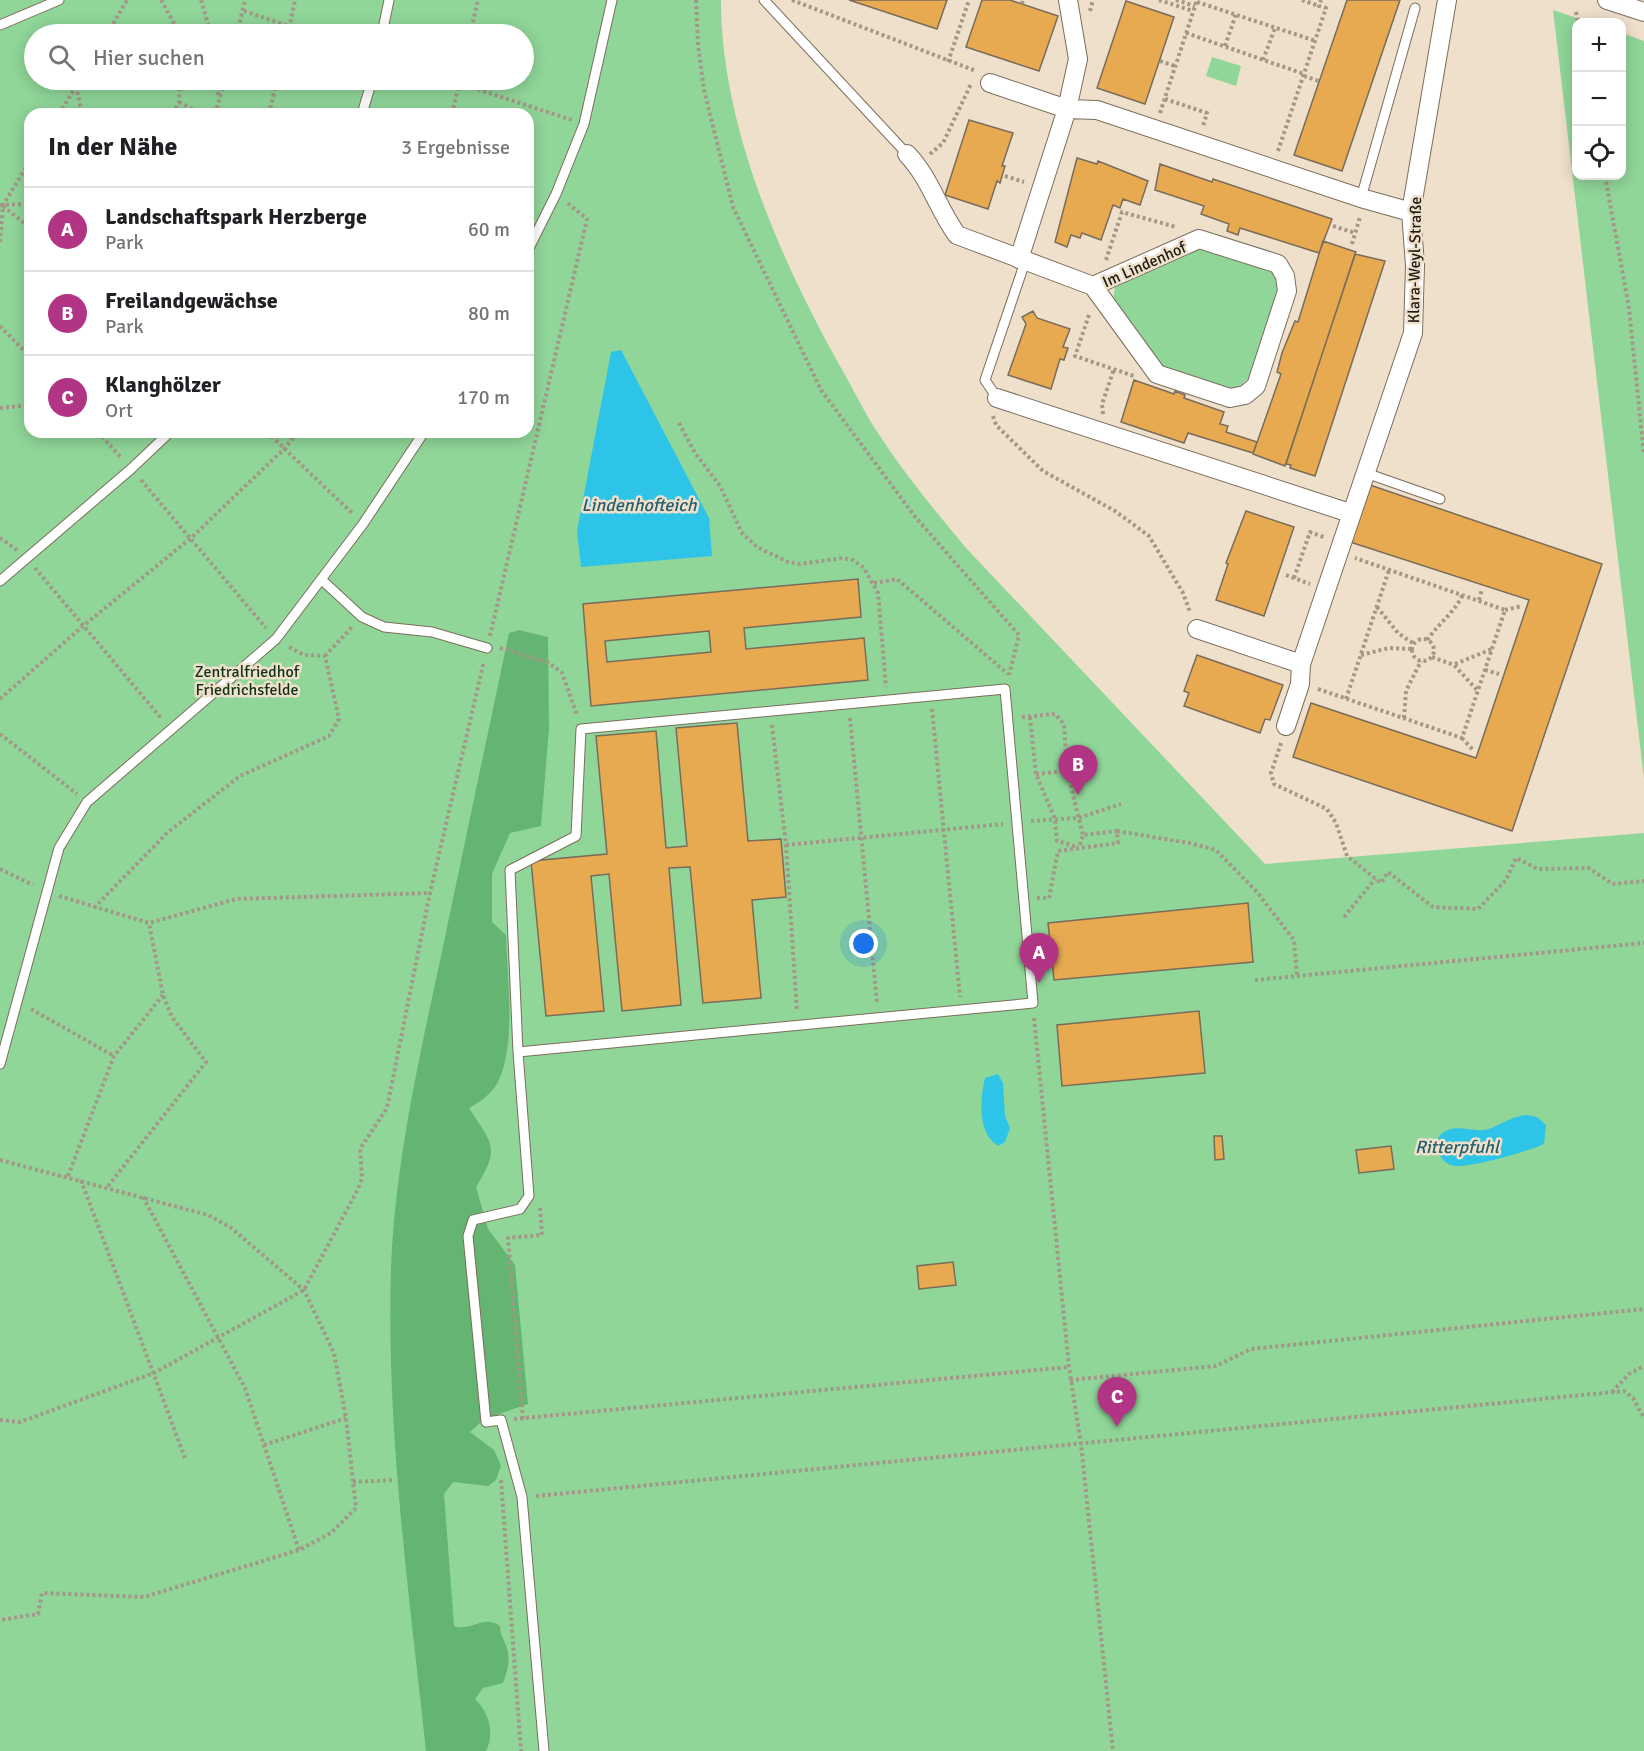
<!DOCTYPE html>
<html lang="de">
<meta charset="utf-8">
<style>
body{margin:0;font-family:Signika,sans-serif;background:#f6f6f6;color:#202124}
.controls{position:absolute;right:18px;top:18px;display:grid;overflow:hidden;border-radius:12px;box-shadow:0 3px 15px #0003}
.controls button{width:54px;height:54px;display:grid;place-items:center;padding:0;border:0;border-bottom:2px solid #e0e0e0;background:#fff;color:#202124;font:30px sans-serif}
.you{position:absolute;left:864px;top:944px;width:21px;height:21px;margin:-15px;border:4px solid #fff;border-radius:50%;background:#1a73e8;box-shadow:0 0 0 9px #1a73e833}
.badge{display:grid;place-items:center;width:39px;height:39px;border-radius:50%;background:#b23585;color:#fff;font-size:20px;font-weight:700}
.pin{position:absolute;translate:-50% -50px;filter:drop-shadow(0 2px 3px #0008)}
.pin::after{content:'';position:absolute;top:32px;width:21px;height:18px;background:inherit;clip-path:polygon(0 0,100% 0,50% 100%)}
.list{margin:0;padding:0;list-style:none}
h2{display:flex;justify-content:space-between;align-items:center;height:78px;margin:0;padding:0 24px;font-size:26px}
h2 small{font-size:20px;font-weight:400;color:#757577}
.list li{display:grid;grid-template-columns:39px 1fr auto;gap:18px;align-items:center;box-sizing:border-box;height:84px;padding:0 24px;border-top:2px solid #e0e0e0}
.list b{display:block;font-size:22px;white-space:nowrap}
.list p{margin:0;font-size:20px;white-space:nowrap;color:#757577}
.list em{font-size:20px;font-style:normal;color:#757577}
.icon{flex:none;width:33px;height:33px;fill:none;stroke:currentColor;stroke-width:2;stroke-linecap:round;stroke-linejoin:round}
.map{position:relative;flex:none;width:1644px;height:1751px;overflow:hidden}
.search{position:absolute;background:#fff;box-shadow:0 3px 15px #0003;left:24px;top:24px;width:510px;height:66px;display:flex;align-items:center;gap:15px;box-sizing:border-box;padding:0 21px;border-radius:33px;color:#757577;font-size:22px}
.panel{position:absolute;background:#fff;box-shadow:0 3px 15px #0003;left:24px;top:108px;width:510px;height:330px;border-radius:18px}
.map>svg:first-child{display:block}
.green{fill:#90d699;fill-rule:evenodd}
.forest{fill:#64b571}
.water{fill:#2ec4e8}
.building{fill:#e8aa51;stroke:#796c5a;stroke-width:1.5;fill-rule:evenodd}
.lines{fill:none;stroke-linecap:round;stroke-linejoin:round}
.service-casing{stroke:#7b6d5c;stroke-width:11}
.minor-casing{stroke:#7b6d5c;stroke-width:20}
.path{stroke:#a39788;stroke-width:4;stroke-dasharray:3 3;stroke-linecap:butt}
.service{stroke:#fff;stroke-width:9}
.minor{stroke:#fff;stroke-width:18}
.labels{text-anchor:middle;stroke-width:5;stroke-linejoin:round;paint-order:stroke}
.street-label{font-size:16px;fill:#1f1912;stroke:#efe0cc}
.park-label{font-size:16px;fill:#103216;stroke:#efe0cc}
.water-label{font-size:18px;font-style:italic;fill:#255e6d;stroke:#efe0cc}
</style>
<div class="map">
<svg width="1644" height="1751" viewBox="0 0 1644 1751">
<rect width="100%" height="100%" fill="#efe0cc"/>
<!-- green -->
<path class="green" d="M0,0H721C721,127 782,264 844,373C856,394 866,416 880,436C906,476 936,512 966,548L1265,864L1644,833V1751H0ZM34,34H524V80H34ZM30,114H528V432H30Z
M1553,10L1589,22H1576V176H1622V33L1644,41V779Z
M1212,57L1241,66L1236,86L1206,76Z
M1209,247L1275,273L1281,284L1251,376L1238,388L1230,389L1163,366L1113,301L1115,285L1194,248Z"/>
<!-- forest -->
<path class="forest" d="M519,630L548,637L549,729L541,826L510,833L492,874V922L506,935C507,978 517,1046 497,1084C490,1095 480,1102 469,1108C492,1144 501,1147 476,1187L488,1229L515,1265L528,1404L484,1419L470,1432L494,1450L501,1466L496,1480L488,1486L453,1482L444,1494L454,1626C472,1632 483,1614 500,1626C500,1637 505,1640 507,1649C511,1660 507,1672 503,1683L483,1688L475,1699C489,1712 495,1733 486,1751H426C409,1592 386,1430 391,1269C395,1165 418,1063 440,961C463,851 486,742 509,633Z"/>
<!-- water -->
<path class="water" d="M621,350L709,518L712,556L581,567L577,531L611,352Z
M998,1074L1003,1083L1005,1116L1010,1128L1005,1142L998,1146C977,1133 980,1099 985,1078Z
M1527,1115L1537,1117L1546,1125L1544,1144C1530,1151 1469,1168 1455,1166C1437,1164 1428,1137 1448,1130C1460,1125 1475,1133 1489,1129C1503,1124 1512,1116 1527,1115Z"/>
<!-- building -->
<path class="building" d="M849,0H947L937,29Z
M982,0H1010L1058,16L1039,71L966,47Z
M1347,0H1400L1342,171L1294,155Z
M1126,1L1174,17L1145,104L1097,88Z
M969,120L1013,133L1002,166H1005L1000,183L997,181L988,209L945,195Z
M1077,158L1097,164L1098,161L1148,181L1140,205L1123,199L1120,208L1113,205L1101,240L1082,233L1080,238L1071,235L1067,247L1055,242Z
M1160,164L1212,182L1213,179L1332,219L1319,253L1240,228L1238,235L1227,231L1229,224L1201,214L1204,206L1155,190Z
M1323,241L1356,252L1285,466L1253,454L1281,374L1277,372L1282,353L1295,321L1298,322Z
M1355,254L1385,261L1315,476L1290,468L1291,465L1286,464Z
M1033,311L1037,318L1070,329L1063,347L1068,348L1064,360L1060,359L1051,389L1008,375L1026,324L1022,317Z
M1134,380L1174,394L1175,391L1185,395L1184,398L1224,412L1220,424L1228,426L1226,432L1257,442L1253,453L1188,433L1184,443L1121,422Z
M1370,485L1602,564L1512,831L1293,757L1311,703L1476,758L1529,600L1350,542Z
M1246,511L1294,527L1264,616L1216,600L1228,564L1226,563Z
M858,579L861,617L744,628L746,649L864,638L868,680L591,706L583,604ZM709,631L711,652L607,662L605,641Z
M1197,655L1283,685L1270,720L1265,719L1260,733L1184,706L1189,693L1184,691Z
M737,723L748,841L781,839L786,897L752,900L761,998L703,1003L690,867L669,868L681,1005L622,1011L609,874L591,876L604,1011L546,1016L531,861L607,854L596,736L656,731L666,848L687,846L676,728Z
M1248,903L1253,962L1054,980L1048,923Z
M1199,1011L1205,1073L1062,1086L1057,1025Z
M1214,1136H1222L1224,1159L1215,1160Z
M1391,1146L1394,1169L1359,1173L1356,1150Z
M953,1262L956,1285L919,1289L917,1266Z"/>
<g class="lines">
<!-- service casing -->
<g class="service-casing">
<path id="service" d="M764,0L907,154
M0,25L59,0
M382,34L389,0
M362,114L372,80
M1361,198L1415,8
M528,250L556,194L584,124L612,0
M997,398L985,380L1025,262
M1363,472L1440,499
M0,581L131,469L170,432
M323,581L362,617L384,627L432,632L487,648
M518,1052L1033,1003L1005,689L581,729L576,836L510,870L518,1052L529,1196L520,1209L473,1220L468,1236L486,1422L501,1420L522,1497L544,1751
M0,1064L59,848L87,802L276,639L363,524L424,432"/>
</g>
<!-- minor casing -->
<g class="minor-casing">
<path id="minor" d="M1607,0L1644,12
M990,83L1067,109L1097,110L1361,198L1411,212
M907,154C930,178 938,209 957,235L1093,286L1157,374L1230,398L1245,395L1256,386L1287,291L1285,276L1278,264L1199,239L1093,286
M1019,259L1067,109L1078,59L1068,0
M997,398L1350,513
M1197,629L1301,664
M1286,726L1300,684L1301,664L1413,333L1415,265L1411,212L1447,0"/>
</g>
<!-- path -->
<path class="path" d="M161,0L180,34
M201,0L211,34
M696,0L698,44L704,90L733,207L821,390L916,518L1019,635L1009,675
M792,0L976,71
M1159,0L1193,11
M1176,0L1195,6
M1302,0L1319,6
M1197,2L1316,41
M1022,4L1023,0
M244,11L312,34
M1090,11L1093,0
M1576,12L1578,22
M1186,33L1304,74
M107,34L127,0
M237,34L245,0
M288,34L295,0
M470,34L478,0
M1225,46L1236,14
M1263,60L1275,28
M1160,61L1175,66
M948,62L969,0
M1304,76L1319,81
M217,80L218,98
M449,80L572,120
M76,86L82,114
M1165,99L1207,113L1203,126
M179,102L202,114
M1160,113L1197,0
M59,114L80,80
M173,114L179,102L180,80
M215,114L225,80
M269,114L277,80
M452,114L460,80
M1278,151L1326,8L1319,6L1321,0
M930,154L943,143L971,84
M1005,176L1024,182
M1605,176L1629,308L1644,455
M0,205L30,204
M3,206L30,228
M1333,226L1355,233
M0,242L3,205L30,161
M1352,244L1360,217
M1106,260L1122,212L1176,227
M1089,315L1075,356L1134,376
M0,326L30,357
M0,408L30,405
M1103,414L1102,404L1114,369
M993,416L996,425L1043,471L1115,511L1149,536L1183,593L1190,612
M679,423L695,453L720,486L742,533L757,547L788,562L800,564L843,558L853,560L864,568L878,593L886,687
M98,432L122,459
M267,432L353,514
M141,480L266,628
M0,538L17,550
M35,568L161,718
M1286,575L1310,584
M1294,578L1310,532L1326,538
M874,583L897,579L1008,674
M1479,600L1482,589
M1377,607L1398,633L1414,644
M1505,610L1522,606
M490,636L587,219L566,202
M1412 650a11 11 0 1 1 22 0a11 11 0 1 1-22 0Z
M1427,640C1439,623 1455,612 1463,594
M500,648L548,662L562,673L577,715
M1361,655L1389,648L1412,649
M325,656L353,626
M1432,657L1454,665L1477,690
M1455,664L1492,649
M1485,670L1499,674
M1318,689L1462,738L1505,610L1355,558
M0,699L83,626L191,538L285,448L298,432
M1346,699L1389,570
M932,709L960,997
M1022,717L1055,714L1064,724L1067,771L1083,835
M1030,717L1036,774L1055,819L1057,841L1078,847
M850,718L877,1003
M1404,718L1406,691L1421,661
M772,725L786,845L797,1011
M0,734L77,794
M1462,738L1474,751
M1281,743L1271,773L1274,784L1327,809L1336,823L1347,856L1381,883L1388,872L1433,907L1478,909L1506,880L1516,858L1538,869L1589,868L1612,884L1644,881
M1036,774L1086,769
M1031,821L1078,818L1121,804
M1117,831L1189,843L1216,850L1257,892L1294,940L1297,975
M786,845L1003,824
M0,869L33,885
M59,896L149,923L236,899L430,893
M1037,898H1049L1058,851L1118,843L1117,831L1083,835L1079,847
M94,908L168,832L240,776L329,736L339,719L325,656L304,655L287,646
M1344,917L1375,879
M1255,980L1644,943
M31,1009L114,1056
M1034,1018L1069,1367L1081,1444L1113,1751
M0,1160L208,1215L230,1227L304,1290L334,1353L346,1418L356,1508L331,1533L299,1550L144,1597L42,1593L38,1614L0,1620
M68,1176L114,1056L163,995
M81,1180L185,1458
M108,1186L206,1062L172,1017L163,995L149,923
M143,1197L245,1388L299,1550
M1070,1380L1216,1366L1251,1349L1644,1309
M1612,1392L1629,1374L1644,1366
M514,1419L1069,1367
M523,1419L508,1238L542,1235L540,1207
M0,1420L20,1422L154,1373L304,1290L358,1189L362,1178L360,1149L387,1108L430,893L484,661
M264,1445L346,1418
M501,1480L521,1751
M353,1482L395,1480
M536,1496L1624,1391L1633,1398L1644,1418"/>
<!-- service -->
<use href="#service" class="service"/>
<!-- minor -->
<use href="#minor" class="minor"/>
</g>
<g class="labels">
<!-- street labels -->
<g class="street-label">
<text transform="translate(1414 260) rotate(-89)" y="6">Klara-Weyl-Straße</text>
<text transform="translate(1144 264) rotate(-24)" y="6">Im Lindenhof</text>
</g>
<!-- park labels -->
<g class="park-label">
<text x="247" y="677">Zentralfriedhof<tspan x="247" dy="18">Friedrichsfelde</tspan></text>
</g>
<!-- water labels -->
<g class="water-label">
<text x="639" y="511">Lindenhofteich</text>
<text x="1457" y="1153">Ritterpfuhl</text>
</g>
</g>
</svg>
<div class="controls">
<button>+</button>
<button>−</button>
<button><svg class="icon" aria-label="locate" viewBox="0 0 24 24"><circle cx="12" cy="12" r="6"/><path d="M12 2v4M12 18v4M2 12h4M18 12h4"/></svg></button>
</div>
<div class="you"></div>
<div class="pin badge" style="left:1039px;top:983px">A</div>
<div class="pin badge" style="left:1078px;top:795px">B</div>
<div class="pin badge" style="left:1117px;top:1427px">C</div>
<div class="search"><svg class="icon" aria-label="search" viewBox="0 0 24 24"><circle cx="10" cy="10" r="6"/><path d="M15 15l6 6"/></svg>Hier suchen</div>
<section class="panel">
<h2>In der Nähe<small>3 Ergebnisse</small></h2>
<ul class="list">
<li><span class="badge">A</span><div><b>Landschaftspark Herzberge</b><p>Park</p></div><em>60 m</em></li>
<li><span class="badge">B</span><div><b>Freilandgewächse</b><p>Park</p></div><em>80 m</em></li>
<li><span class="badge">C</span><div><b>Klanghölzer</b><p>Ort</p></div><em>170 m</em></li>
</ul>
</section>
</div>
